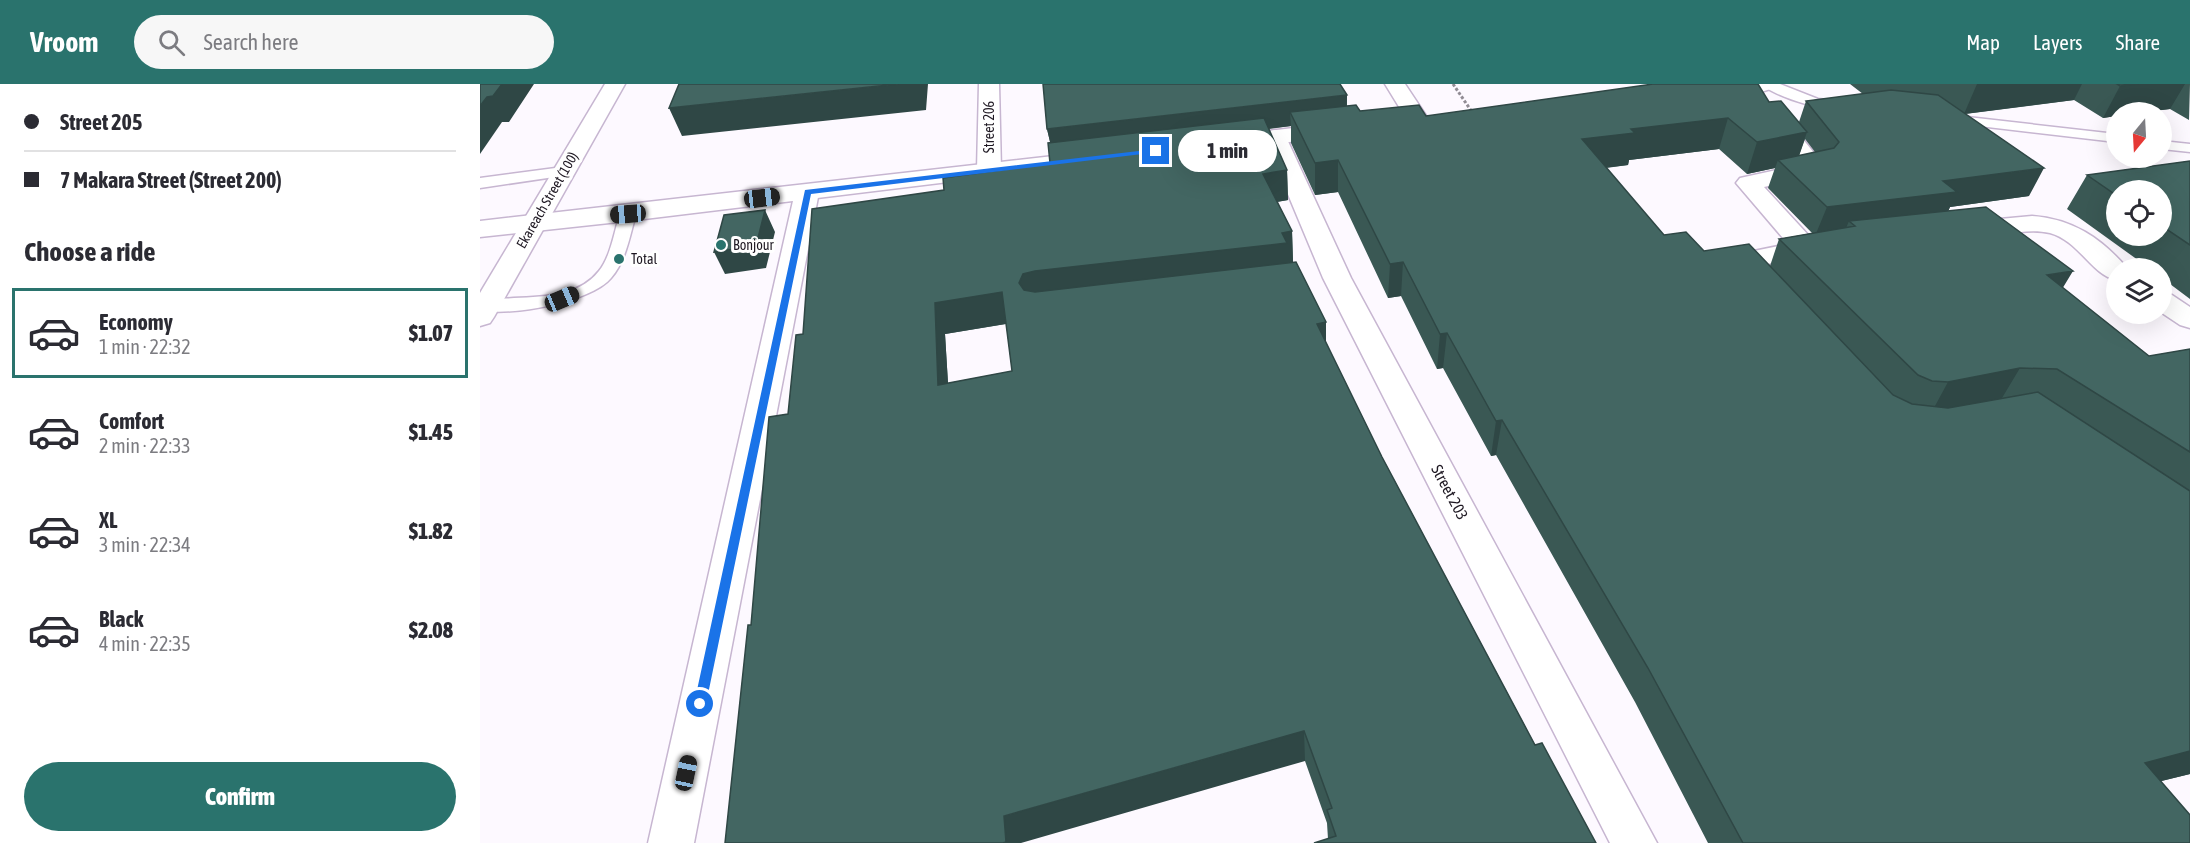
<!DOCTYPE html>
<meta charset="utf-8">
<style>
body{margin:0;font-family:"Asap Condensed",sans-serif;background:#f7f7f7;color:#2b2b33;height:100vh;display:flex;flex-direction:column;font-size:22px;white-space:nowrap}
*{box-sizing:border-box;margin:0}
p{font-size:20px;color:#7c7c81}
.icon{flex:none;width:33px;height:33px;fill:none;stroke:currentColor;stroke-width:2;stroke-linecap:round;stroke-linejoin:round}
.map{position:relative;flex:1;overflow:hidden}
.side{display:flex;flex-direction:column;background:#fff;width:480px}
.side>*{flex:none}
.banner{display:grid;align-content:center;height:132px;padding:0 24px;background:#fff}
.needle{width:39px;rotate:198deg}
.controls{position:absolute;left:1626px;top:18px;display:grid;gap:12px}
.controls a{display:grid;place-items:center;width:66px;height:66px;border-radius:50%;background:#fff;box-shadow:0 6px 24px #0002;font-size:30px}
.end{position:absolute;width:27px;height:27px;margin:-14px;border:8px solid #1a73e8;background:#fff;box-shadow:0 0 0 3px #fff}
.from{border-radius:50%}
.bubble{position:absolute;height:42px;border-radius:21px;background:#fff;box-shadow:0 6px 24px #0002;font-size:20px;font-weight:800;line-height:42px;text-align:center}
.car{position:absolute;width:18px;height:36px;margin:-18px -9px;border-radius:8px;box-shadow:0 0 4px 2px #0007;background:linear-gradient(#222 24%,#8ab4d8 0 40%,#222 0 76%,#8ab4d8 0 86%,#222 0)}
.banner b{display:flex;align-items:center;gap:21px;height:57px;font-size:22px}
.banner b+b{border-top:2px solid #e1e1e2}
.banner i{width:15px;height:15px;background:#2b2b33}
ul{padding:0;list-style:none}
li{display:flex;align-items:center;gap:18px;height:90px;margin:0 12px 9px;padding:0 12px;border:3px solid transparent;border-radius:0px}
li div{flex:1}
li b{display:block;font-size:22px}
li em{font-style:normal;font-weight:800}
li.active{border-color:#2a736d}
li>.icon{width:54px;height:54px;stroke-width:1.5}
h2{padding:0 24px;font-size:27px;line-height:72px}
.action{display:flex;gap:12px;margin-top:auto;padding:12px 24px}
.action a{flex:1;height:69px;border-radius:36px;background:#2a736d;color:#fff;font-size:24px;font-weight:800;line-height:69px;text-align:center}
header{display:flex;align-items:center;gap:36px;box-sizing:border-box;height:84px;padding:0 30px;background:#2a736d;color:#fff}
header strong{font-size:28px}
nav{display:flex;gap:33px;margin-inline-start:auto;font-size:21px}
.search{width:420px;height:54px;background:#f7f7f7;display:flex;align-items:center;gap:15px;box-sizing:border-box;padding:0 21px;border-radius:33px;color:#7c7c81;font-size:22px}
main{display:flex;flex:1;min-height:0}
.map>svg:first-child{display:block}
</style>
<header>
<strong>Vroom</strong>
<div class="search"><svg class="icon" aria-label="search" viewBox="0 0 24 24"><circle cx="10" cy="10" r="6"/><path d="M15 15l6 6"/></svg>Search here</div>
<nav><a>Map</a><a>Layers</a><a>Share</a></nav>
</header>
<main>
<section class="side">
<div class="banner">
<b><i class="from"></i>Street 205</b>
<b><i></i>7 Makara Street (Street 200)</b>
</div>
<h2>Choose a ride</h2>
<ul>
<li class="active"><svg class="icon" aria-label="car" viewBox="0 0 24 24"><path d="M5 17H2v-5l4-1 3-4h7l3 4 3 1v5h-3M9 17h6M6 11h13"/><circle cx="7" cy="17" r="2"/><circle cx="17" cy="17" r="2"/></svg><div><b>Economy</b><p>1 min · 22:32</p></div><em>$1.07</em></li>
<li><svg class="icon" aria-label="car" viewBox="0 0 24 24"><path d="M5 17H2v-5l4-1 3-4h7l3 4 3 1v5h-3M9 17h6M6 11h13"/><circle cx="7" cy="17" r="2"/><circle cx="17" cy="17" r="2"/></svg><div><b>Comfort</b><p>2 min · 22:33</p></div><em>$1.45</em></li>
<li><svg class="icon" aria-label="car" viewBox="0 0 24 24"><path d="M5 17H2v-5l4-1 3-4h7l3 4 3 1v5h-3M9 17h6M6 11h13"/><circle cx="7" cy="17" r="2"/><circle cx="17" cy="17" r="2"/></svg><div><b>XL</b><p>3 min · 22:34</p></div><em>$1.82</em></li>
<li><svg class="icon" aria-label="car" viewBox="0 0 24 24"><path d="M5 17H2v-5l4-1 3-4h7l3 4 3 1v5h-3M9 17h6M6 11h13"/><circle cx="7" cy="17" r="2"/><circle cx="17" cy="17" r="2"/></svg><div><b>Black</b><p>4 min · 22:35</p></div><em>$2.08</em></li>
</ul>
<div class="action"><a>Confirm</a></div>
</section>
<div class="map">
<svg width="1710" height="759" viewBox="0 0 1710 759">
<rect width="100%" height="100%" fill="#fdf9ff"/>
<g fill="none" stroke-linecap="round" stroke-linejoin="round">
<defs>
<path id="lane" d="M1281,0h19l38,15 20,2 7,4c-12,12 -73,-10 -84,-21z
M1470,31l166,19v8l-171,-20 -2,-3z
M1682,57l28,3v8l-28,-3z
M83,83l8,5 -3,3 -88,13v-10z
M148,125l8,5c-6,21 -10,47 -25,64 -20,24 -101,39 -131,32v-8c37,-9 92,4 119,-31 12,-15 15,-39 21,-57z"/>
<path id="street" d="M499,0h20l2,86 -4,5h-16l-4,-5z
M1262,0h35l-3,4c-20,6 -45,15 -66,9l-4,-4 4,-4z
M1293,26l8,2 46,57 -4,5 -59,13 47,51 15,1 4,6 -4,6 -63,14 -2,4 15,19 -4,6c-20,5 -28,-9 -38,-24l10,-17 44,-9 -52,-61 4,-5 60,-13 -38,-48 3,-5z
M795,46l8,2 3,5 65,141 306,565h-47l-287,-565 -59,-141 3,-5z
M327,101l9,2 3,5 -125,651h-46l147,-651 3,-5z
M1552,132c41,3 69,22 95,52h-11v12c-24,-5 -37,-39 -66,-47 -31,-7 -63,10 -92,2l-4,-5 4,-5 9,-3z
M1682,209l10,2 18,12v21l-10,-3 -18,-12z"/>
<path id="secondary" d="M905,0h20l24,36 -3,5 -35,5 -8,-2 -3,-5 3,-5 21,-3z
M856,39l8,2 3,5 -3,5 -117,15 -8,-2 -3,-5 3,-5 8,-2z
M600,69l8,2 4,5 -4,5 -460,56 -148,16v-16z"/>
<path id="primary" d="M125,0h20l-131,233 -4,6 -10,3v-33z"/>
</defs>
<use href="#lane" stroke="#c7b6d1" stroke-width="3"/>
<use href="#street" stroke="#c7b6d1" stroke-width="3"/>
<use href="#secondary" stroke="#c7b6d1" stroke-width="3"/>
<use href="#primary" stroke="#c7b6d1" stroke-width="3"/>
<path stroke="#918c94" stroke-width="3" stroke-dasharray="3 2" stroke-linecap="butt" d="M973,0l19,28"/>
<use href="#lane" fill="#fff" fill-rule="evenodd"/>
<use href="#street" fill="#fff" fill-rule="evenodd"/>
<use href="#secondary" fill="#fff" fill-rule="evenodd"/>
<use href="#primary" fill="#fff" fill-rule="evenodd"/>
</g>
<path fill="#3a5854" fill-rule="evenodd" d="M1370,0h340l-1,36 -19,-11 -25,3h-29v4l-13,2 -29,-18 -109,14 64,82 -79,11 -2,4 115,77 86,68 41,-7v425l-29,7 29,62h-482l-73,-141 -139,-247 -5,1 -48,-88 -6,1 -36,-73 -13,2 -50,-106 -23,3 -24,-52v-17l-22,3 18,41 1,30 -11,2 15,29 1,31 33,60v21l56,114 153,288 61,98 -268,-4 -1,-16 -22,-62 -554,-136 37,-211 15,-80 141,-144 106,-27v-21l-3,-13 300,-34v11l13,5 66,5 343,-14 30,20 7,-21 57,-7zM1325,55l10,13 -16,4zM1239,65l28,25 28,-6 -7,20 44,45 -33,6 -9,27 -66,-15 -40,-16 -58,-67 22,-3 1,-5zM526,240l6,47 -64,12 -3,-49z
M1710,77v138l-28,-21v-10h-13l-82,-59 20,-34zM1636,106h46v46h-46z"/>
<path fill="#2f4745" d="M22,0h32l-25,38h-7l-22,32v-48l7,-9z
M418,0h30l-2,26 -244,26 -13,-28z
M1497,0h105l-8,16 -110,14z
M1658,0h47l-15,25 -25,3h-29v4l-13,2 17,-32z
M867,11l-1,25 -56,-8 1,14 -238,28 -6,-25z
M1248,34l-9,31 -90,11 -1,5 -51,6 5,-32 49,-10z
M1327,48l-11,32 -18,-4 -3,8 -28,6 10,-32z
M858,76v32l-23,3v-32z
M1564,84l-15,28 -79,11 -6,14 -89,5 -6,-5 -5,12 -29,3 12,-29 116,-26z
M807,86l1,30 -24,4 -1,-30z
M285,126l10,22 -9,36 -41,6 -11,-22z
M812,147l1,31 -262,44 -12,-23 4,-9 12,-3z
M923,178l-2,34 -13,2 2,-34z
M1593,187l-20,33 -6,-29z
M522,208l9,31 -66,11 5,83 -12,-32 -3,-82z
M846,238v32l-9,-30z
M967,249l-4,35 -6,1 3,-35z
M1540,284l-21,35 -70,14 19,-35z
M1022,336l-6,35 -5,1 5,-35z
M824,647l1,30 -284,82h-18l1,-27z
M1710,667v23l-81,20 36,-31z"/>
<path fill="#436662" stroke="#2f4745" stroke-width="1.5" fill-rule="evenodd" d="M0,0h22l-9,12 -6,1 -7,9z
M199,0h219l-229,24z
M563,0h297l7,11 -300,34z
M1173,0h105l11,18 12,-1 26,31 -50,10 -29,-24 -97,11 4,4 -53,6 82,96 22,-3 18,19 45,-7 144,151 19,9 36,4 90,-16 152,99v260l-45,12 45,52v28h-447l-95,-175 -146,-248 -6,1 -49,-88 -7,1 -37,-72 -13,2 -52,-104 -23,3 -25,-51 66,-7 4,6 59,-6 7,11z
M1637,0h21l-18,2z
M1411,6l47,5 106,73 -101,13 14,11 -130,15 -49,-47 56,-12 5,-6 -33,-41z
M784,34l23,52 -24,4 29,57 -10,2 5,10 -252,28 -12,3 -4,9 5,7 11,2 261,-30 30,60 -9,2 65,133 153,288 7,-2 54,100h-282l22,-7 -9,-26 5,-2 -28,-77 -300,85 2,26 -3,1h-278l23,-218h3l18,-208 19,-3 8,-79 7,-1 9,-125 132,-19 -1,-12 107,-15 -2,-20zM522,208l10,79 -74,14 -3,-82z
M1710,77v84l-28,-19v-36h-46v5l-29,-20z
M1506,123l87,64 -26,4 102,81 41,-7v103l-133,-83 -37,-1 -72,14 -16,-1 -14,-6 -139,-136 76,-13 -6,-5z
M285,126l-9,36 -42,6 10,-37z"/>
<path fill="#1a73e8" d="M676,65l3,3 -348,42 -105,510 -6,5 -4,-2 -2,-3 111,-514z"/>
<g fill="#2a736d" stroke="#fff" stroke-width="2">
<circle cx="241" cy="161" r="6"/>
<circle cx="139" cy="175" r="6"/>
</g>
<g text-anchor="middle" dominant-baseline="central" stroke-width="6" stroke-linejoin="round" paint-order="stroke">
<g font-size="14" fill="#1f1923" stroke="#fff">
<text transform="translate(509 43) rotate(-90)">Street 206</text>
<text transform="translate(67 116) rotate(-60)">Ekareach Street (100)</text>
</g>
<g font-size="14" fill="#1f1923" stroke="#fff" text-anchor="start">
<text x="253" y="161">Bonjour</text>
<text x="151" y="175">Total</text>
</g>
<g font-size="16" fill="#1f1923" stroke="#fff">
<text transform="translate(970 408) rotate(62)">Street 203</text>
</g>
</g>
</svg>
<div class="controls">
<a><svg class="needle" viewBox="-14 -14 28 28"><path d="M0-13l5 13h-10z" fill="#e53935"/><path d="M0 13l5-13h-10z" fill="#7c7c81"/></svg></a>
<a><svg class="icon" aria-label="locate" viewBox="0 0 24 24"><circle cx="12" cy="12" r="6"/><path d="M12 2v4M12 18v4M2 12h4M18 12h4"/></svg></a>
<a><svg class="icon" aria-label="layers" viewBox="0 0 24 24"><path d="M12 4l9 5-9 5-9-5zM3 14l9 5 9-5"/></svg></a>
</div>
<i class="end from" style="left:220px;top:620px"></i>
<i class="end" style="left:676px;top:67px"></i>
<div class="bubble" style="left:698px;top:46px;width:99px">1 min</div>
<i class="car" style="left:282px;top:114px;rotate:83deg"></i>
<i class="car" style="left:148px;top:130px;rotate:266deg"></i>
<i class="car" style="left:82px;top:215px;rotate:67deg"></i>
<i class="car" style="left:206px;top:689px;rotate:12deg"></i>
</div>
</main>
